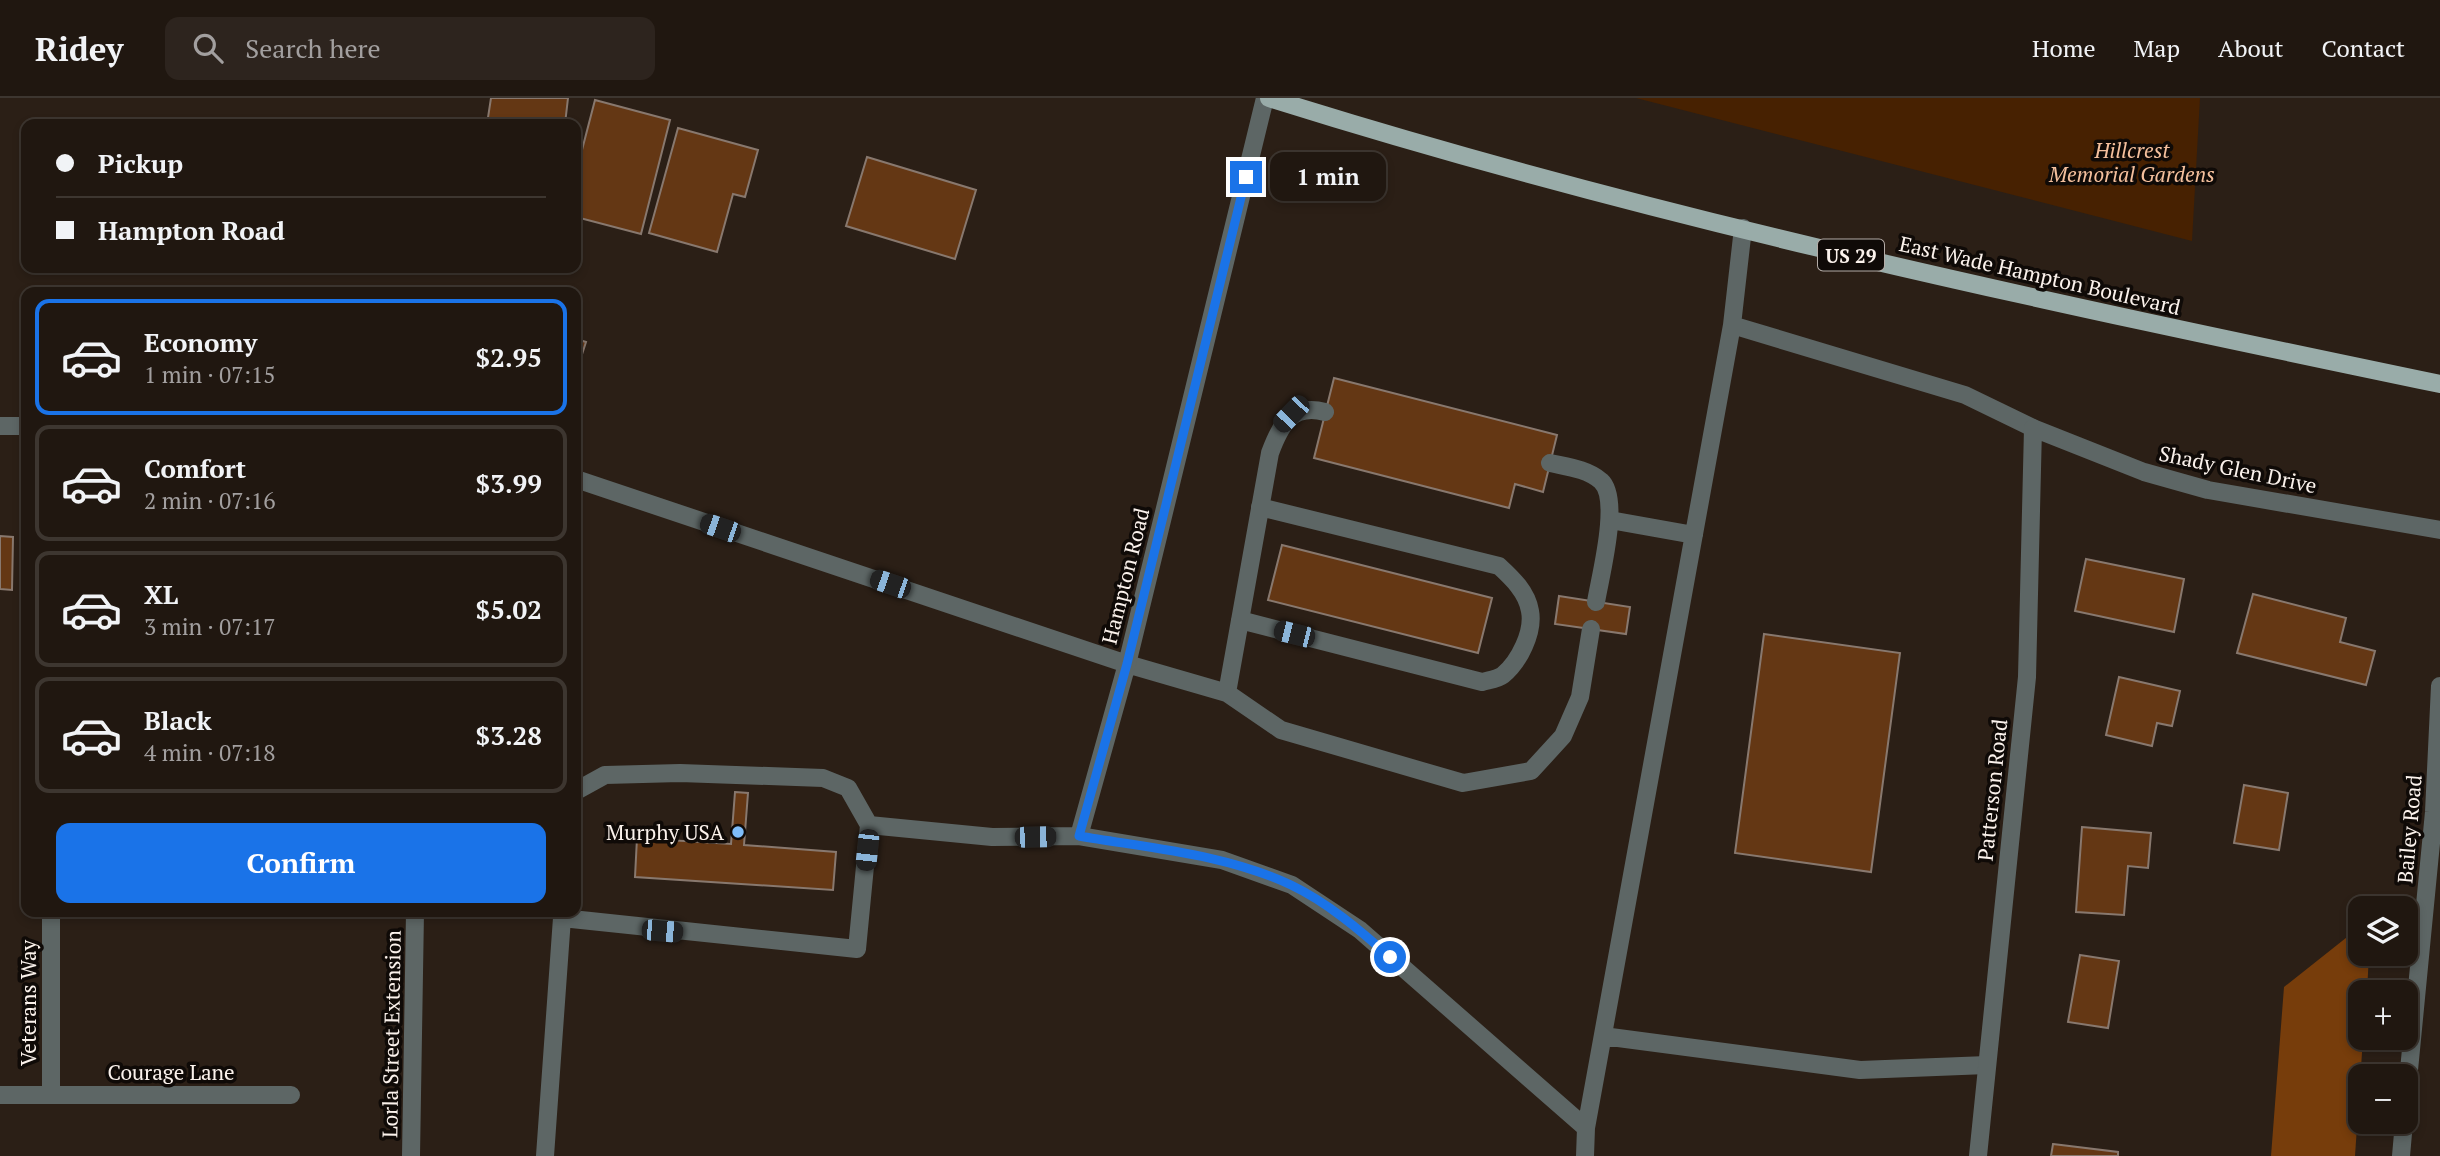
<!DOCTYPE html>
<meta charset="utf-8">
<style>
body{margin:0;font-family:"PT Serif",serif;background:#2d241e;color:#f1f3f6;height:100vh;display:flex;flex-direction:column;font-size:26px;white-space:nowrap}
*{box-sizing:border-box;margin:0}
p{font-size:23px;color:#a29f9f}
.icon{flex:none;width:38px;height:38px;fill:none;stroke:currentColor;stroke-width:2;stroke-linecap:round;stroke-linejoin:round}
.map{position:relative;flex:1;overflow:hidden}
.panel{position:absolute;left:21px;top:189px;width:560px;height:630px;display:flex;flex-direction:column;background:#201710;border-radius:14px;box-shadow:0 4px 10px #0003,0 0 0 2px #3d3630}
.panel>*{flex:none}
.top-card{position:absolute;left:21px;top:21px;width:560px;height:154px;border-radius:14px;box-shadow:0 4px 10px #0003,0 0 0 2px #3d3630;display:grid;align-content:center;height:154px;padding:0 35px;background:#201710}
.buttons{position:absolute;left:2348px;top:798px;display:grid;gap:14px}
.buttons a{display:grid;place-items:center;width:70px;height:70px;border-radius:14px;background:#201710;box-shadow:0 4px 10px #0003,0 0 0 2px #3d3630;font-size:35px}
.end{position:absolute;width:32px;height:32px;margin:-16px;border:9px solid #1a73e8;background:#fff;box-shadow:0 0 0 4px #fff}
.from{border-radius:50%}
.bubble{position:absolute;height:49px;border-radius:14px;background:#201710;box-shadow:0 4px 10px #0003,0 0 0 2px #3d3630;font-size:23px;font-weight:700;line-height:49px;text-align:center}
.car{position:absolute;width:21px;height:42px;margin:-21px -10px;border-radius:9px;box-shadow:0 0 5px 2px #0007;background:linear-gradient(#222 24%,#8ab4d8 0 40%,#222 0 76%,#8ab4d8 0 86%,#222 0)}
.top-card b{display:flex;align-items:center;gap:24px;height:66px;font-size:26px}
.top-card b+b{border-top:2px solid #3d3630}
.top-card i{width:18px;height:18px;background:#f1f3f6}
ul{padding:12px 0 0;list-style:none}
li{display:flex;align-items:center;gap:21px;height:116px;margin:0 14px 10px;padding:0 21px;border:4px solid #3d3630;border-radius:14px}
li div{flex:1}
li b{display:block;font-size:26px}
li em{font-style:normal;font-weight:700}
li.selected{border-color:#1a73e8}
li>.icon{width:63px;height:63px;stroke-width:1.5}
.action{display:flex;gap:14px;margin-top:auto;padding:14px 35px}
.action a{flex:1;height:80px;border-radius:14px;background:#1a73e8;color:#fff;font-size:28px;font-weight:700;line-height:80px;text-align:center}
header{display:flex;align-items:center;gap:42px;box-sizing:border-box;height:98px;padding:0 35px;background:#201710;border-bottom:2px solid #3d3630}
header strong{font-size:33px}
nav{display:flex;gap:38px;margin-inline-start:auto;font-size:24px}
.search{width:490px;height:63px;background:#2d241e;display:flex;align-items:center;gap:18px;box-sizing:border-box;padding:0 24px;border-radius:14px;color:#a29f9f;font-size:26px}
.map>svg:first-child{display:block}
</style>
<header>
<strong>Ridey</strong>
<div class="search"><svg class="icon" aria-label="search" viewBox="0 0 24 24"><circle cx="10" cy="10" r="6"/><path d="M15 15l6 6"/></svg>Search here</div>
<nav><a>Home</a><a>Map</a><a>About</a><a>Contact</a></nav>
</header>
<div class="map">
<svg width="2440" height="1058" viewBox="0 0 2440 1058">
<rect width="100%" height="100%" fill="#2b1f16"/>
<path fill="#472101" d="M1636,0h564l-8,143z"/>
<path fill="#773d0b" d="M2361,828v28h8l-2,38h-6v46h2l-8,118h-84l13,-169z"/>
<path fill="#643714" stroke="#88786e" stroke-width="2" d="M491,0h77l-3,26h-78z
M595,2l75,20 -29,114 -65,-17v-44z
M678,30l80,22 -13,47 -12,-3 -16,58 -68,-19z
M867,59l109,33 -21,69 -109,-33z
M576,241l10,3 -10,31z
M1334,280l223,57 -14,57 -28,-8 -6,24 -195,-50z
M0,438l13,1 -1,53 -12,-1z
M1282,447l210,53 -14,55 -210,-53z
M2086,461l98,20 -10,53 -99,-21z
M2253,496l93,24 -6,24 35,9 -9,34 -129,-32z
M1559,498l71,11 -4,27 -71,-10z
M1764,536l136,19 -29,219 -136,-19z
M2119,579l61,14 -8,35 -15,-3 -5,23 -46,-11z
M2244,687l44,8 -9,57 -45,-7z
M735,694l13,1 -4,52 92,7 -3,38 -198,-13 2,-39 94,6z
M2082,729l69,6 -3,35 -20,-2 -4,49 -48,-3z
M2080,857l39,6 -11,67 -40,-6z
M2053,1046l65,8v4h-67z"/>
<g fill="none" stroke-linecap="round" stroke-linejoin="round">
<path stroke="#5d6665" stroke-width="18" d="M1732,227l233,70 68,33
M1550,365c18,4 37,6 51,18 20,18 -1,96 -5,121
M1610,422l84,15
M1240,522l242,62c7,-2 16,-3 21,-7 16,-13 31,-43 27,-64 -3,-19 -18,-33 -31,-45l-239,-59
M1227,595l43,-240c10,-27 21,-50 55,-41
M869,727l123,12 87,-1 143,24 70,25 68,45 226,198
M1079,738l48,-172 100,29 54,37 182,53 68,-12 32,-35 17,-39 11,-68
M1603,938l257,34 127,-5
M545,1058l17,-238 295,31 12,-124 -21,-37 -25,-10 -143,-5 -75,2 -29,16
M1585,1058l1,-28 146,-803 11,-97"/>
<path stroke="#5d6665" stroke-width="18" d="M0,328h26
M576,381l551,185 138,-566
M0,997h291
M51,997v-183
M2406,1003l28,-289 6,-126
M411,1058l4,-244
M1978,1058l49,-479 6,-249 111,44 64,18 232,40
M2401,1058l3,-34"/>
<path stroke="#99aca9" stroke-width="18" d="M1269,0c384,121 778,204 1171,286"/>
</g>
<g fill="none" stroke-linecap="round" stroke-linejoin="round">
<path stroke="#1a73e8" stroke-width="9" d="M1246,79l-119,487 -48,172c70,12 147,18 212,49 36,17 70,46 99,72"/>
</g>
<circle fill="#7fbdf9" stroke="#0f0a07" stroke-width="2.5" cx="738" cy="734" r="7"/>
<g text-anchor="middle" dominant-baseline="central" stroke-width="7" stroke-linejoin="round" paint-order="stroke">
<rect fill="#0f0a07" stroke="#b4aca7" stroke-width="2" x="1818" y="141.5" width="66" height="31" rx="5"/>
<g font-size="19" font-weight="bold" fill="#fbf2ec">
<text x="1851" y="157">US 29</text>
</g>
<g font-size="21" font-style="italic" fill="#f5c09d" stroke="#0f0a07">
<text x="2132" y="52">Hillcrest<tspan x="2132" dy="24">Memorial Gardens</tspan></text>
</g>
<g font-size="21" fill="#fbf2ec" stroke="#0f0a07">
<text transform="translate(2040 177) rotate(13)">East Wade Hampton Boulevard</text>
<text transform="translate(2238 371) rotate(12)">Shady Glen Drive</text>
<text transform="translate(1125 478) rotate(-76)">Hampton Road</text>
<text transform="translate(1992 692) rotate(-84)">Patterson Road</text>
<text transform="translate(2409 731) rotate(-85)">Bailey Road</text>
<text transform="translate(28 905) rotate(-90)">Veterans Way</text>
<text transform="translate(391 936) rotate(-89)">Lorla Street Extension</text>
<text x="171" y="974">Courage Lane</text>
</g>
<g font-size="21" fill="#fbf2ec" stroke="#0f0a07" text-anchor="end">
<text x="724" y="734">Murphy USA</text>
</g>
</g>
</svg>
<div class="buttons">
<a><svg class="icon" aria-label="layers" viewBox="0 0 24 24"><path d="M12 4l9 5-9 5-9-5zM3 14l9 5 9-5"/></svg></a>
<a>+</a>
<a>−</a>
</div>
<i class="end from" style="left:1390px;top:859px"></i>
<i class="end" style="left:1246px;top:79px"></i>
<div class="bubble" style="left:1270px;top:54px;width:116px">1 min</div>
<i class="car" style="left:1291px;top:316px;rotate:224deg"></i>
<i class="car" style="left:720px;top:430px;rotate:289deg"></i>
<i class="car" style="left:890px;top:486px;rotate:289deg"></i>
<i class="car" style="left:1294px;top:536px;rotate:284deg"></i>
<i class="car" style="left:1035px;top:739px;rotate:89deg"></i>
<i class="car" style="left:867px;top:752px;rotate:186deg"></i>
<i class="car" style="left:662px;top:833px;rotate:95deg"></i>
<div class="top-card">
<b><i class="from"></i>Pickup</b>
<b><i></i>Hampton Road</b>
</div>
<section class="panel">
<ul>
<li class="selected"><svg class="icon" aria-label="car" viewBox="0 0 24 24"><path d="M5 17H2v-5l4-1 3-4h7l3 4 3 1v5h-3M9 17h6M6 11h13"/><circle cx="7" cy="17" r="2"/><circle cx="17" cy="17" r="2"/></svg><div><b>Economy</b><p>1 min · 07:15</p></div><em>$2.95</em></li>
<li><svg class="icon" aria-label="car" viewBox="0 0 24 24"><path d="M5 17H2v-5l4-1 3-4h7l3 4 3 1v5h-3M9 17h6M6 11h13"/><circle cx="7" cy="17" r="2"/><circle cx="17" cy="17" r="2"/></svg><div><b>Comfort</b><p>2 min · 07:16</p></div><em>$3.99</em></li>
<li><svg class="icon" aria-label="car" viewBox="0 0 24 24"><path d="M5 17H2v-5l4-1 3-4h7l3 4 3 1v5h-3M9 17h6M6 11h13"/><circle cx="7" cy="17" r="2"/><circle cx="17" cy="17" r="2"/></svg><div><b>XL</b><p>3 min · 07:17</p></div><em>$5.02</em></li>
<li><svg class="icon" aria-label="car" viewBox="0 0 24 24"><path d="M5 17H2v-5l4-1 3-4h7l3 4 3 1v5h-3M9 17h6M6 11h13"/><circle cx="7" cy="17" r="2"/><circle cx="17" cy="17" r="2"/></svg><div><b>Black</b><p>4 min · 07:18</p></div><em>$3.28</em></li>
</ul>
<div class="action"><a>Confirm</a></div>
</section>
</div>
